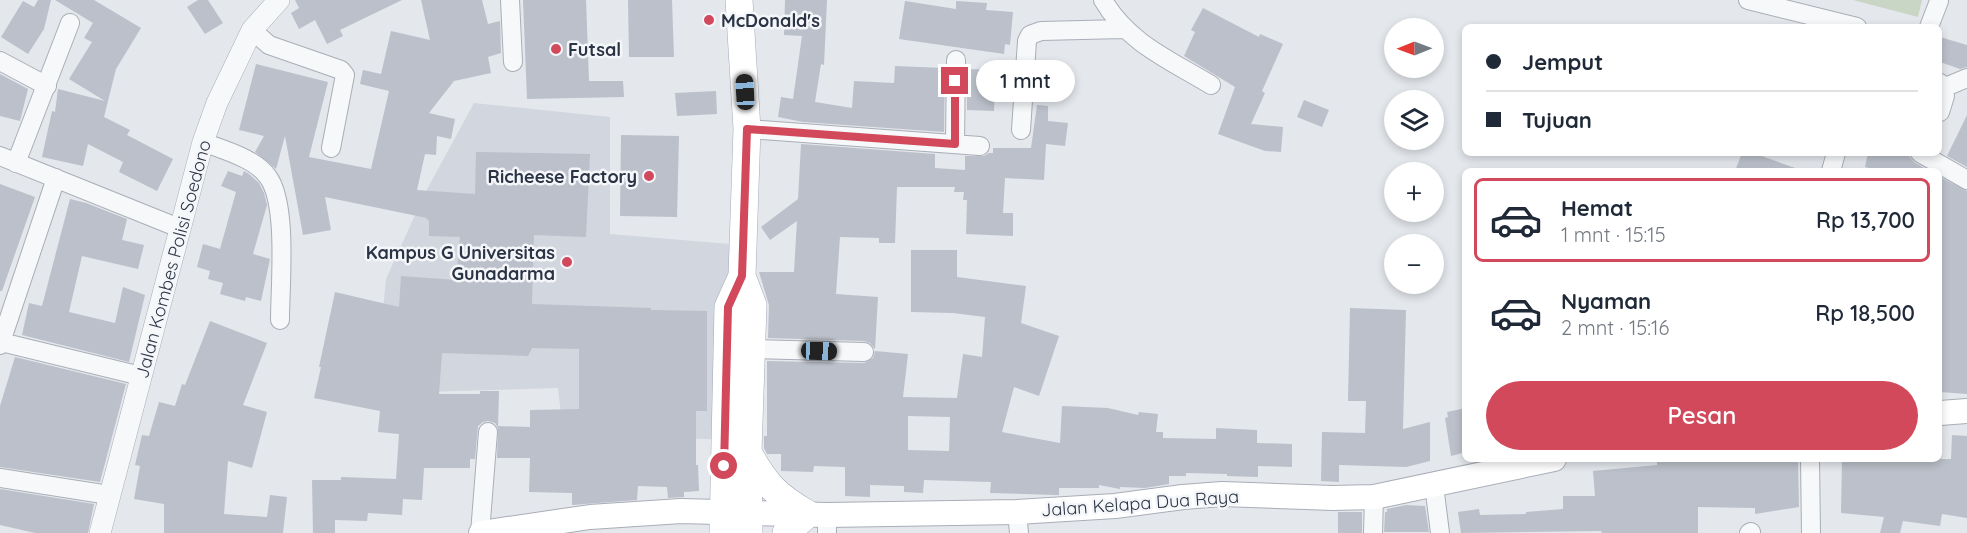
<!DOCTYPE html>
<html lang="id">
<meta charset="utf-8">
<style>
body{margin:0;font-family:Quicksand,sans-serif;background:#f6f6f7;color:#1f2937;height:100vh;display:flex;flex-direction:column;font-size:22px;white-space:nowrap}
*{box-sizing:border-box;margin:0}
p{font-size:20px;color:#747a83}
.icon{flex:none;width:33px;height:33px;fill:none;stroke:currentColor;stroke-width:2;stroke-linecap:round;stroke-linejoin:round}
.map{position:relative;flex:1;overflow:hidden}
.drawer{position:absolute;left:1462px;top:168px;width:480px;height:294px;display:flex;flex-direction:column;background:#fff;border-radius:9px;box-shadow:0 3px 9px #0003}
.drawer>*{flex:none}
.guide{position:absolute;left:1462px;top:24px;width:480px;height:132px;border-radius:9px;box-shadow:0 3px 9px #0003;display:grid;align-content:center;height:132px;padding:0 24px;background:#fff}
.needle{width:39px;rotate:269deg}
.fabs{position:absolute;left:1384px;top:18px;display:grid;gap:12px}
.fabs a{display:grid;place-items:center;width:60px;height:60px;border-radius:50%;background:#fff;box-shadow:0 3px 9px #0003;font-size:30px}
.end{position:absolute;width:27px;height:27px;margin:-14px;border:8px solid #d1495b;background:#fff;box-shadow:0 0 0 3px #fff}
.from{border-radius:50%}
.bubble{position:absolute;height:42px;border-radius:21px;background:#fff;box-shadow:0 3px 9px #0003;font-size:20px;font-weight:600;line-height:42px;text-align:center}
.car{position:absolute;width:18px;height:36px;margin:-18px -9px;border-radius:8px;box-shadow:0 0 4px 2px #0007;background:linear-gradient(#222 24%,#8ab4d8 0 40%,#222 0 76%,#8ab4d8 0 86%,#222 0)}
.guide b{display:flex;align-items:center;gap:21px;height:57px;font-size:22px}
.guide b+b{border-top:2px solid #e0e1e3}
.guide i{width:15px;height:15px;background:#1f2937}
ul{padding:10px 0 0;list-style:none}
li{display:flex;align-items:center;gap:18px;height:84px;margin:0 12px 9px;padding:0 12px;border:3px solid transparent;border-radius:9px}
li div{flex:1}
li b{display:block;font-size:22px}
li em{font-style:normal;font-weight:600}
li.current{border-color:#d1495b}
li>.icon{width:54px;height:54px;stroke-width:1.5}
.primary-button{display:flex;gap:12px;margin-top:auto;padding:12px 24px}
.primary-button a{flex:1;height:69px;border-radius:36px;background:#d1495b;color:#fff;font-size:24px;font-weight:600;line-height:69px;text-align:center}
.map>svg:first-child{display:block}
</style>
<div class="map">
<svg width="1967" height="533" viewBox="0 0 1967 533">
<rect width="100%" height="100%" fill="#e4e7ec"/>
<path fill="#d2d6de" d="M474,103l136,14v117l132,11 -14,195 -165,-7 -5,-45 -136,4 -46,-9 10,-104 39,-86z"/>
<path fill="#c9d6c5" d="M1853,0h69l-4,17z"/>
<path fill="#bbc0ca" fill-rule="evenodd" d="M38,0h13l-7,29 -16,25 -27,-17 22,-36 11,6z
M55,0h39l47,28 -25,41 -12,48 26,13 -3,5 46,24 -16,32 -38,-19 4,-10 -35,-18 -5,22 -41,-9 10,-46 3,1 3,-23 47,12 -36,-22 23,-37 -8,-4 9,-15z
M198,0h10l15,23 -18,11 -18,-27z
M295,0h107l-62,30 3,6 -16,8 -12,-24 -16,9 -8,-16 8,-5z
M421,0h61l6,24 12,-3 1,32 -13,4 3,16 -37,8 -25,32 26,6 -4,20 -14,-3 -1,19 -11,-1 -8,36 58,4 1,-42 114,2 -4,83 -52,-2 -2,69 119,4v2l56,1v100h-11v54h2l1,26 -15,1v5l-16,1 -1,-11 -29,-1 -1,14 -65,5v-12l-43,-1 1,-34h-33l1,-30 -3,-5 -7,-2 -5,1 -5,4 -3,33h-5v9h-46l-2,32 -19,-1 -1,16 -34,-2 -1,8 -32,-1v13h-22l-1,-53h29v-3l55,2 3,-45 -21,-2 2,-21 -66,-13 7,-31h-2l16,-75 64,15 2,-31 55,4 4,-43 -31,-1v-16h-2v-2l-102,-21 6,33 -28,5 -18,-99 -9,33 -21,-17 9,-16 -25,-6 17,-66 72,18 -19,75 62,12 18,-78 -29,-7 3,-14 18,4 10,-43 39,9zM532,348l47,1v60l-49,1v17l-32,-1 1,-35h-19v3h-41l3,-41 86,3z
M523,0h63l3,81h34l1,16 -97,2z
M628,0h44l2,57h-45z
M785,0h42l-3,65 -3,-1 -6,38 37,6 2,-27 40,2 1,-17 50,2 -1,64 -141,-10 -25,-5 3,-20 12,2 9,-63 -18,-1z
M905,1l51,8v-8l31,2 -1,7 27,2 -3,33 -5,-1 -1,10 -105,-15z
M1203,8l56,29 1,-3 23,10 -21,47 3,2 -14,31 32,3 -2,25 -16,-1 -47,-17 17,-47 -51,-31 11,-24 -4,-2z
M1940,37l27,8v22l-7,2 -20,-7z
M967,69l36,1 -2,17 -6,-1 -1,25 -27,-1z
M0,74l28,15 -8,32 -20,-5z
M716,91l1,23 -40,2 -2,-23z
M1304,100l25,10 -7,17 -25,-10z
M1037,105l11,1v15l20,2 -3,23 -19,-2 -2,36 -39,-2 -2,35h10v23l-47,-2 1,-34h-4l1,-8h-10l1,-5h-58l-2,56h-16v-5l-39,-1 -4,57 42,3 -3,52 -5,-6 -6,-2 -96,-3 1,-33 -10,-33h35l3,-51 -27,19 -9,-13 37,-28 3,-55 134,10v14l30,2v-14h19l5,-3h4v-5h38z
M1967,115v52l-20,-11z
M621,135l58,1 -2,81 -57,-1z
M1742,153h11l45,16 -1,2h-62z
M1868,153h34l7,3 5,6 15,9h-49l-15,-4z
M228,171l14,5 2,-5 5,3 10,9 5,10 3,12 -14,49 17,5 -9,42 -15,-4 -1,4 -25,-7 3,-11 -15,-4 2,-8 -13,-4 6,-23 17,5 16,-57 -15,-6z
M1940,177l27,14v203l-27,-2z
M0,184l35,13 -33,94h-2z
M70,199l16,4 41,16 -5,21 22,5 -6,24 -56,-13 -13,56 46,11 8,-36 22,8 -16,67 -107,-27 7,-32 13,3z
M911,250h46v27l69,9 -5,37 38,13 -20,60 -25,-9 -12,45 58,11 2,-37 46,2 30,7 1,-3 19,2 -2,18h7v6l53,1v-11l41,2v13l35,1v23l-34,-1v11l-31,-1v-2l-41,-1v3h-17v8l-24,4 -25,-1v2l-21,-4v3h-40v7h-4l-65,-2 1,-11 -67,-2 -1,13 -19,-1v-6l-34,-1v12l-25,-1v-29l-31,-1 -1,6 -32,-1v-17h-14l-3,-6v-12h3v-75l97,2 9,-5 2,-7 33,3 -5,43 54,1 6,-44 19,3 3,-40 -32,-4 -42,-1zM908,416l42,1 -1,34 -41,-1z
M1350,308l56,2 -3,119 27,-7v39l-24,6 -67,-2v17l-18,-1 1,-49 43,1 1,-32h-18z
M210,321l57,22 -24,62 24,7 -15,56 -24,-7 -4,53 43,3 3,-22 17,2 -4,36h-119v-29l-30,-5 6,-33 -5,-1 7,-30 7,1 10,-34 16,4 7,-22 3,1z
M15,357l111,27 -26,98 -100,-15v-61z
M1466,408v44l-15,4 -6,-38 3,-1 -1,-5z
M1952,435l15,1v82l-25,-4 -2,12 -37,-5 -3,12h-20l4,-16 -43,-4 1,-54h109z
M1681,459h117l1,48 -44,7v-6l-57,-1v26h-96l-1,-2 -140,2 -3,-21 21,-3 1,6 46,-1v-2l37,-3v-13h32l-2,-25 64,-6v-3z
M0,489l94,15 -6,29h-53l-35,-8z
M1406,505l19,1 4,26h-45l1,-20h2v-3z
M1338,512h24v21h-24z"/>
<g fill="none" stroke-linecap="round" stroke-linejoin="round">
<defs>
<path id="minor" d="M510,0l3,62
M1103,0c25,43 67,60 108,85
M1748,0l109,27
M1929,27l10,-26
M252,30l17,15 72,25 4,5 -14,73
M0,61l47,25
M1940,83l5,13 -5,16
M1943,88l24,-10
M747,129l233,17
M1021,130l6,-89 3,-6 11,-4 82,-2
M203,142c20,8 52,16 65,35 20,27 12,109 12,143
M955,144l1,-84
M1920,153l47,27
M0,156l179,72
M16,163l54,-140
M1831,171l5,-18
M1,342l140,34
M0,345l56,-167
M751,349l113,3
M1810,459l1,74
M0,478l109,17
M1434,485l6,48
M1017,512l2,21
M480,533l8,-101
M827,533v-18
M1373,533l1,-36
M1749,533l2,-1"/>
<path id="tertiary" d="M100,533l103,-391 14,-39 35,-73 27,-30"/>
<path id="secondary" d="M1940,413l27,-2
M481,533l109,-16 91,-6 146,4 190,-3 98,-6 68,-9 39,-3 111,4 41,-1 180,-38"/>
<path id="primary" d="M739,0l8,129 -5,147 11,29 -5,147 1,81
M749,454c17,31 28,42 59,60l-22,19
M723,533l5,-226 14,-31"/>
</defs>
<use href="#minor" stroke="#a9aeb7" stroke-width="20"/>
<use href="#tertiary" stroke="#a9aeb7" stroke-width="22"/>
<use href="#secondary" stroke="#a9aeb7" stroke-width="26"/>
<use href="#primary" stroke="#a3abb8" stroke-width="28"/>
<use href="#minor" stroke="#f7f8fa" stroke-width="18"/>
<use href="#tertiary" stroke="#f7f8fa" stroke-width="21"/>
<use href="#secondary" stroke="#fff" stroke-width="24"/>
<use href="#primary" stroke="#fff" stroke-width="27"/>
</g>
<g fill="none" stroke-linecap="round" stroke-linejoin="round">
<path stroke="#d1495b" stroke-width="8" d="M724,466l4,-159 14,-31 5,-147 208,15v-63"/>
</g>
<g fill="#d1495b" stroke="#f4f6f9" stroke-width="2">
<circle cx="709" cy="20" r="6"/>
<circle cx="556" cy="49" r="6"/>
<circle cx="649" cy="176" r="6"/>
<circle cx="567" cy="262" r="6"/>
</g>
<g text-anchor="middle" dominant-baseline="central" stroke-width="5" stroke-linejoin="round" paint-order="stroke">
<g font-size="18" font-weight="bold" fill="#2b3445" stroke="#f4f6f9" text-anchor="start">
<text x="721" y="20">McDonald's</text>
<text x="568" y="49">Futsal</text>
<text x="637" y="176" text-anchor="end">Richeese Factory</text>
<text x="555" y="252" text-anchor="end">Kampus G Universitas<tspan x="555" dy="21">Gunadarma</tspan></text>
</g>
<g font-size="18" fill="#2b3445" stroke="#f4f6f9">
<text transform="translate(173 259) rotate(-75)">Jalan Kombes Polisi Soedono</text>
<text transform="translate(1140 503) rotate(-4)">Jalan Kelapa Dua Raya</text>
</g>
</g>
</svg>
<div class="fabs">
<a><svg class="needle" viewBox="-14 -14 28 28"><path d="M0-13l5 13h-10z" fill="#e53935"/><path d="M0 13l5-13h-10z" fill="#747a83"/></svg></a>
<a><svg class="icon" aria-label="layers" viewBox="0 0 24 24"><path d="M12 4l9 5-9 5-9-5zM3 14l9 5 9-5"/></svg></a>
<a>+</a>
<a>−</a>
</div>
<i class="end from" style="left:724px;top:466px"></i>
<i class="end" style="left:955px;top:81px"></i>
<div class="bubble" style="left:976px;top:60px;width:99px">1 mnt</div>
<i class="car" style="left:745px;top:92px;rotate:357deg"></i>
<i class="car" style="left:819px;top:351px;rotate:92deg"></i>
<div class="guide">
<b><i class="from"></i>Jemput</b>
<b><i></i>Tujuan</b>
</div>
<section class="drawer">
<ul>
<li class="current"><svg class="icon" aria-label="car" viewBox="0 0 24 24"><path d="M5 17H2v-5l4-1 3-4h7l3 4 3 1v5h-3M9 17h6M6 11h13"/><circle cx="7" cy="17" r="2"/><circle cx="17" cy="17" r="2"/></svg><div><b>Hemat</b><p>1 mnt · 15:15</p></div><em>Rp 13,700</em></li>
<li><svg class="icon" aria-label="car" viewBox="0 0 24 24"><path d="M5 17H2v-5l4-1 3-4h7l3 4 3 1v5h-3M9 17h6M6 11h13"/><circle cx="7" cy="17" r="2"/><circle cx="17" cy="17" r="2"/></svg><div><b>Nyaman</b><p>2 mnt · 15:16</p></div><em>Rp 18,500</em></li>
</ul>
<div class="primary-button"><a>Pesan</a></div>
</section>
</div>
